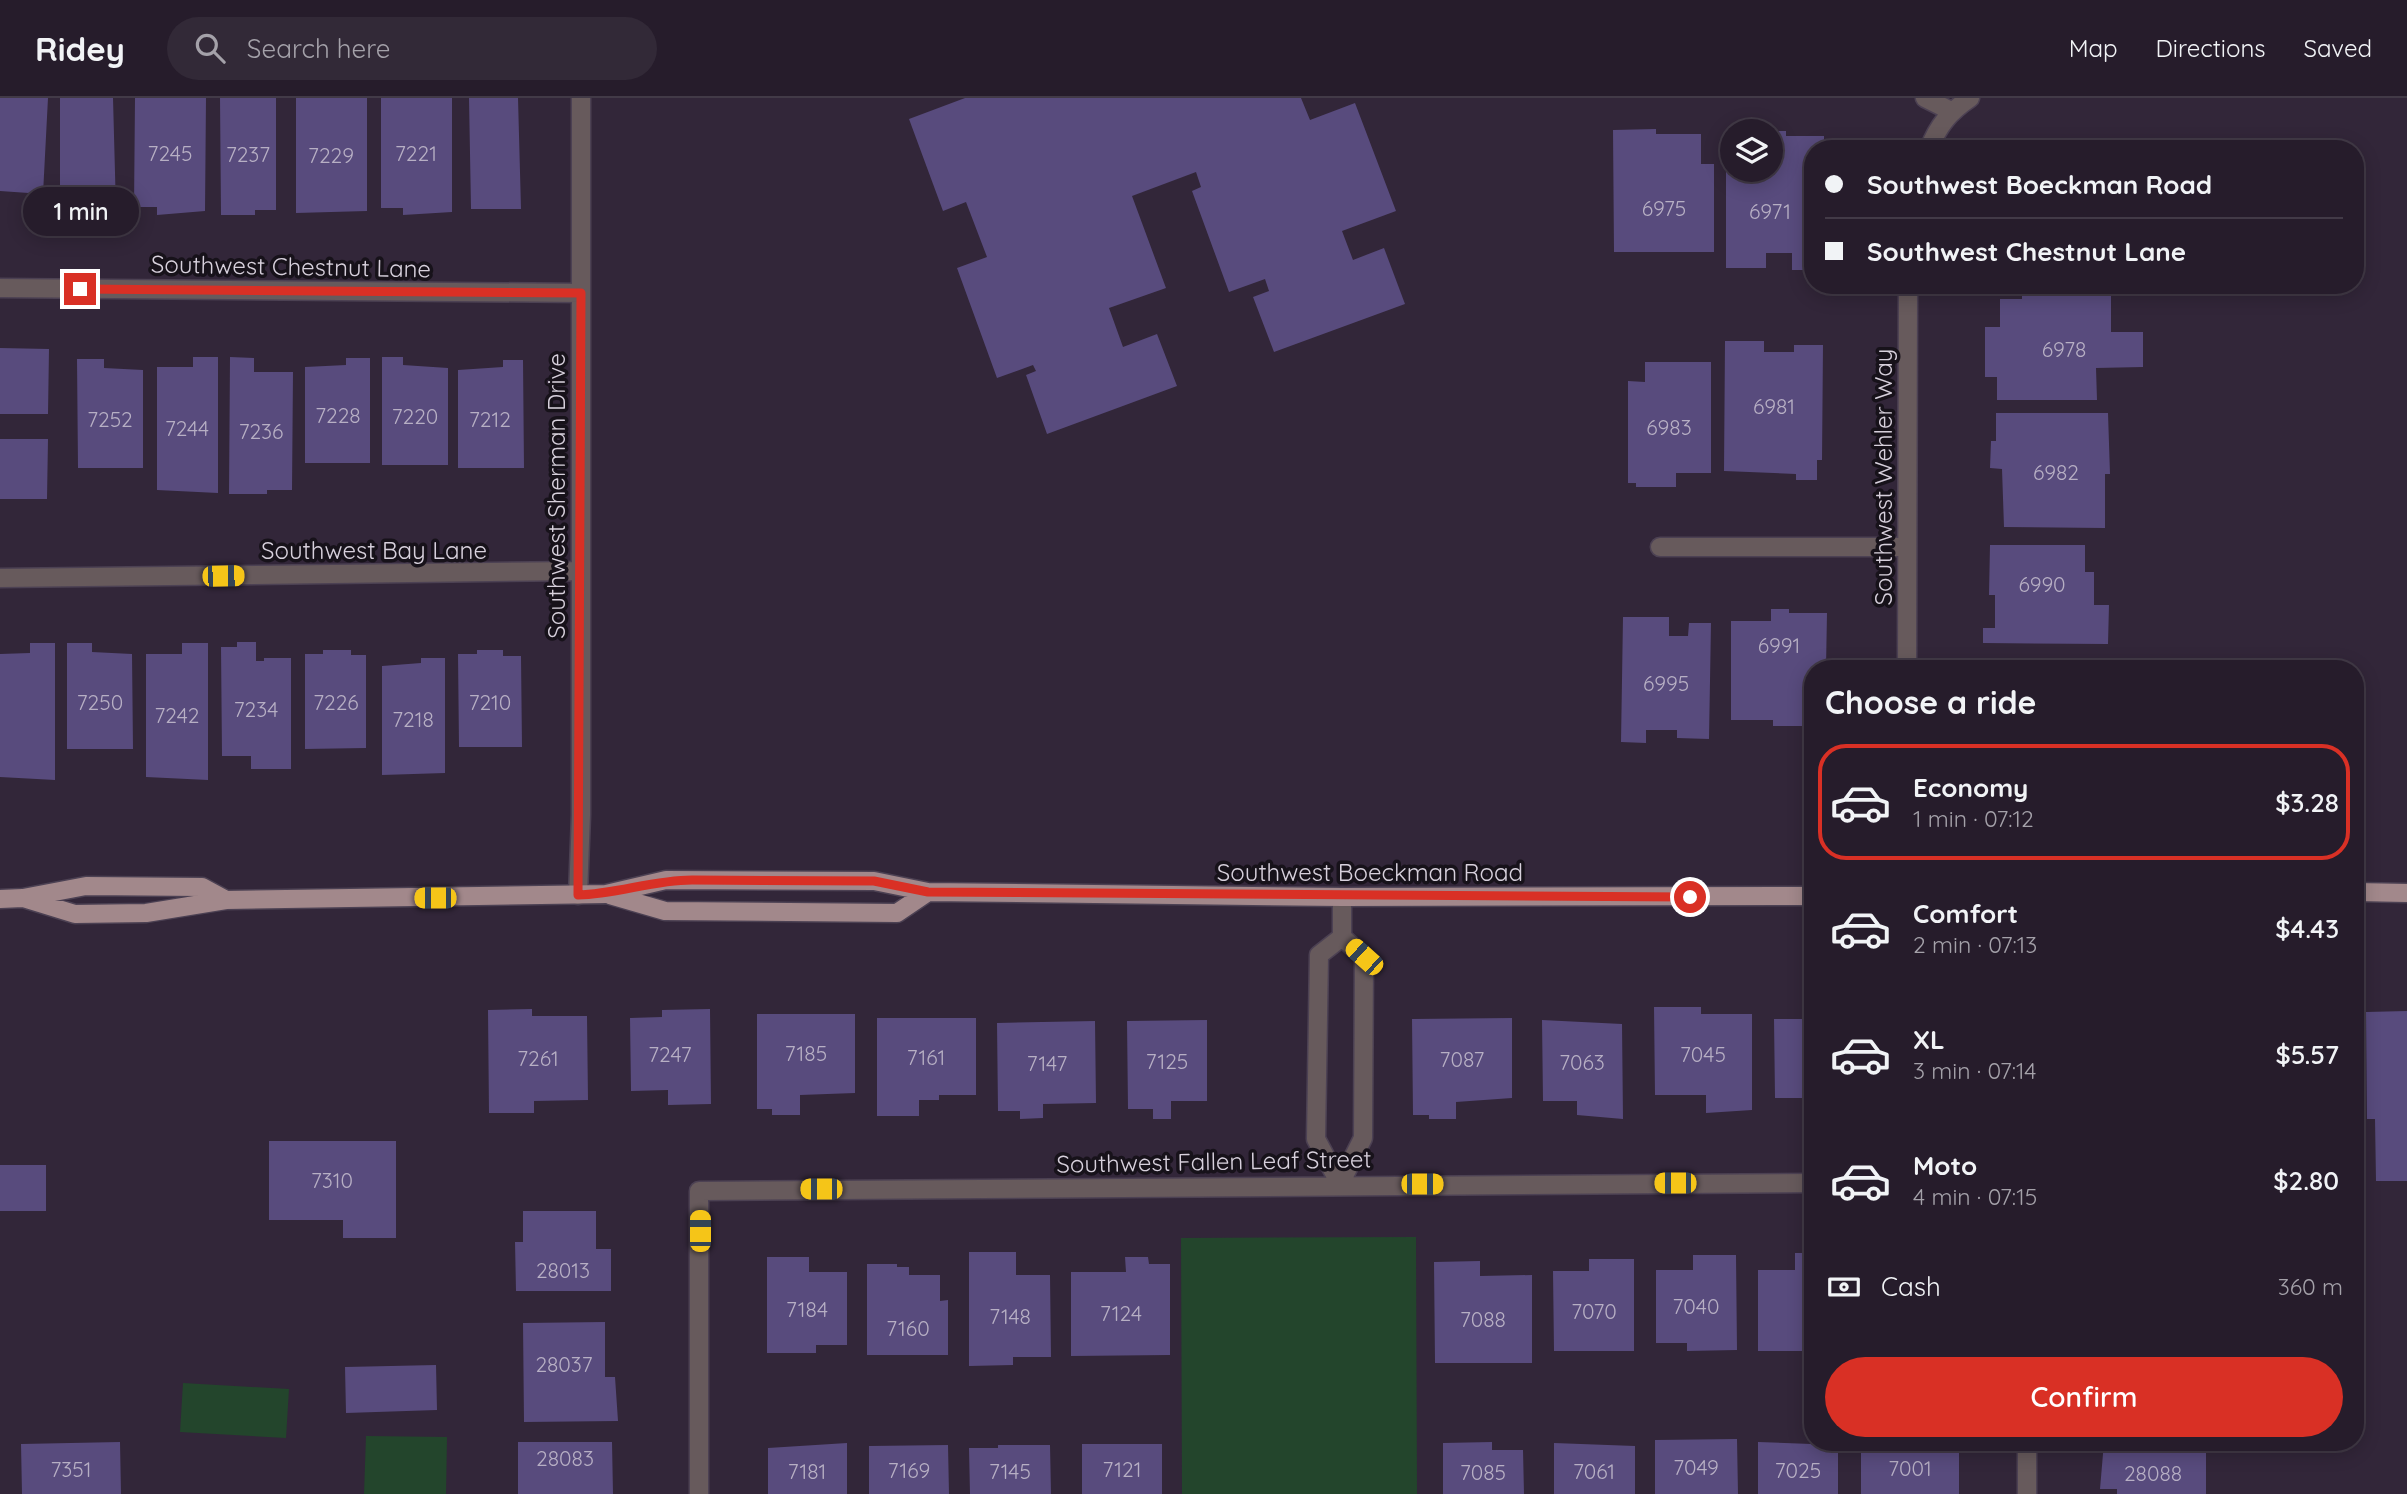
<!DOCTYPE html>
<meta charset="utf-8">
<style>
body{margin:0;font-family:Quicksand,sans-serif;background:#322937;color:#f1f3f6;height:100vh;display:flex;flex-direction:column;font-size:26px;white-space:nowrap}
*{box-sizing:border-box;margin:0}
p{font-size:23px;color:#a4a1a9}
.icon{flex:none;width:38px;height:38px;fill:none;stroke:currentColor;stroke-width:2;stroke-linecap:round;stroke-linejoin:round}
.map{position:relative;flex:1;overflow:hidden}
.panel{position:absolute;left:1804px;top:562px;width:560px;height:791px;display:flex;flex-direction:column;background:#261c2b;border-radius:28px;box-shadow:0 4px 18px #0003,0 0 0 2px #423a47}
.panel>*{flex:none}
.banner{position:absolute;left:1804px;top:42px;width:560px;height:154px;border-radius:28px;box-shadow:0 4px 18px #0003,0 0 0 2px #423a47;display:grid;align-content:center;height:154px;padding:0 21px;background:#261c2b}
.fabs{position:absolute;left:1720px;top:21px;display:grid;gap:14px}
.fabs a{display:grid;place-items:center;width:63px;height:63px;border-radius:50%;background:#261c2b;box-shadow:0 4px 18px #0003,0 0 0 2px #423a47;font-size:35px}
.end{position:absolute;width:32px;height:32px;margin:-16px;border:9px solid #d93025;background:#fff;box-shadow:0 0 0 4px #fff}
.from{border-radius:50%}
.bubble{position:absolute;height:49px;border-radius:24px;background:#261c2b;box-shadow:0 4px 18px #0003,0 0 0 2px #423a47;font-size:23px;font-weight:600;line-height:49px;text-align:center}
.car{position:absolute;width:21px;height:42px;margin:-21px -10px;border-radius:9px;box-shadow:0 0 5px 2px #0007;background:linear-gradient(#f5c518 24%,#345 0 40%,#f5c518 0 76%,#345 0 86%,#f5c518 0)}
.banner b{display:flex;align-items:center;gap:24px;height:66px;font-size:26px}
.banner b+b{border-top:2px solid #423a47}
.banner i{width:18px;height:18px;background:#f1f3f6}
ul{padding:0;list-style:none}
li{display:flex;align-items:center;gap:21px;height:116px;margin:0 14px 10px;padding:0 7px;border:4px solid transparent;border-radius:28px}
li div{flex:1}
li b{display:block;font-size:26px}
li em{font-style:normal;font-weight:600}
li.selected{border-color:#d93025}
li>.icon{width:63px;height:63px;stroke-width:1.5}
h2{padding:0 21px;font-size:32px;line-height:84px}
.pay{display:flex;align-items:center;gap:18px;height:77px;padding:0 21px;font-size:26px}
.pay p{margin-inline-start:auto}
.primary-button{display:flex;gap:14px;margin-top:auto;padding:14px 21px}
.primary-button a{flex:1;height:80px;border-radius:42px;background:#d93025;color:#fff;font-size:28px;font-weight:600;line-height:80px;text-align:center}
header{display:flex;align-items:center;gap:42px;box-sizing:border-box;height:98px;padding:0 35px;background:#261c2b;border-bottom:2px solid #423a47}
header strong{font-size:33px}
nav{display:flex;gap:38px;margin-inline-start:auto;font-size:24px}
.search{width:490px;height:63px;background:#322937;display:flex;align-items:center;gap:18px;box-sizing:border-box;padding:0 24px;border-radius:38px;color:#a4a1a9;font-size:26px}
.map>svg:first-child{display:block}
</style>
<header>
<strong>Ridey</strong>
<div class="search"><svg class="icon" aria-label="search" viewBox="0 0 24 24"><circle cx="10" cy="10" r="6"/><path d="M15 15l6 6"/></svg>Search here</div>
<nav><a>Map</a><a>Directions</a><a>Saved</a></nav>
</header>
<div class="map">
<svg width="2407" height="1396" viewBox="0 0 2407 1396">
<rect width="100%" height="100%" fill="#322639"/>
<path fill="#23452c" d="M1416,1139l1,257h-235l-1,-256z
M183,1285l106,6 -3,49 -106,-6z
M366,1338l81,1 -1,57h-82z"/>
<path fill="#584b7d" d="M0,0h48l-5,96 -43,-3z
M60,0h53l3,112 -20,-1v6h-36z
M135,0h71l-1,113 -48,4v-8h-23z
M220,0h56v112h-21v5h-34z
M296,0h71v113l-71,2z
M381,0h71v114l-49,3v-7h-22z
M469,0h49l3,111h-50z
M965,0h336l9,22 45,-17 41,108 -54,20 11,29 31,-12 21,56 -131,48 -21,-55 16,-6 -4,-12 -36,13 -37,-101 9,-4 -5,-15 -64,24 34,92 -57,20 14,39 34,-13 20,52 -130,48 -21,-59 10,-4 -3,-6 -36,13 -40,-110 30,-11 -21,-55 -23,9 -34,-92z
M1656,31v5h45v30h13v88h-100l-1,-122z
M1771,33h15v5h38v13h-11v121h-21v-17h-26v15h-40v-122h6v24h39z
M2022,187h89v47h32v35l-47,1 1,32h-100v-23h-12v-50h15v-28h22z
M1725,243h39v11h30v-7h29l-1,115h-5v20h-21v-6l-72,-3z
M0,250l49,1 -1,65h-48z
M193,259h25v136l-61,-3v-123h36z
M230,259l24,1v14h39l-1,118h-25v4h-38z
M382,259h21v8l45,3v97h-66z
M346,260h24v105h-65v-96l41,-2z
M77,261h27v9l39,2v98h-65z
M503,262h20l1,108h-66v-98l45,-3z
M1645,264h66v111h-35v14h-40v-4h-8v-102l17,1z
M1996,315h112l2,61h-5v54l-101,-1 -2,-58 -12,-1 1,-27h5z
M0,341h48l-1,60h-47z
M1990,447h95v27h9v33h15l-1,39 -125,-1v-15h12v-33h-6z
M1771,511h18v4h38l-1,55h-13v52h-4v6h-36v-6h-42v-99h40z
M1623,519h46v19h19l1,-13h22l-2,116 -32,-1v-8h-31v13l-25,-1z
M237,544h19v19h8v-3h27v111h-40v-13h-29l-1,-109h16z
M30,545h25v137l-55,-3v-123l30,-1z
M67,545h25v9l40,2 1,95h-66z
M182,545h26v137l-62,-3v-123h36z
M323,552h28v5h15v93l-61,1v-95h18z
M477,552h26v6h18l1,91h-63l-1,-93h19z
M421,560h24v115l-63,2v-109l39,-3z
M1654,909h47v7h51v96l-46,3v-18h-51z
M532,911v7h55l1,84 -54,1v12h-45l-1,-103z
M710,911l1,95 -43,1v-15l-37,1 -1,-73 32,-1v-7z
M2407,913v170h-31l-1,-62h-8l-1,-107z
M757,916h98v79l-55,2v20h-28v-6h-15z
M877,920h99v77h-37v5h-20v16h-42z
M1512,920v80l-56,4v17h-27v-4h-16l-1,-96z
M1774,921h39v79h-38z
M1207,922v81h-36v18h-18v-10h-25l-1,-88z
M1542,922l80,4 1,95 -46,-4v-14h-34z
M1095,923l1,82 -53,1v14l-23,1v-8h-22l-1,-88z
M269,1043h127v97h-53v-18h-74z
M0,1067h46v46h-46z
M523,1113h73v38h15v42h-95l-1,-49h8z
M969,1154h47v23h34l1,82h-38v8l-44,1z
M1795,1155h18v98h-55v-81h37z
M1693,1157h43l1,95 -50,1v-8h-31v-73h37z
M767,1159h42v15h38v73h-31v8h-49z
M1125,1159h23l1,7h21v91l-99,1v-84h55z
M1589,1161h45v92h-80l-1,-80h36z
M1480,1163v15l52,-1v88h-97l-1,-101z
M867,1166h30v3h12v8h31v26l8,-1v55h-81z
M605,1224v55h10l3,44 -94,1 -1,-99z
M436,1267l1,45 -91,3 -1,-46z
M1737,1341l1,55h-83v-54z
M120,1344l1,52h-99l-1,-50z
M518,1344h94l1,52h-95z
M1492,1344v8h31l1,44h-81v-51z
M1758,1344l80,3v49h-80z
M1861,1344h98v52h-98z
M2104,1344l102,1v51h-89v-5h-17z
M847,1345v51h-79v-46z
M1554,1345l81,3v48h-81z
M1082,1346h80v50h-80z
M948,1347l1,49h-80v-48z
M998,1347h52l1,49h-81l-1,-46h29z"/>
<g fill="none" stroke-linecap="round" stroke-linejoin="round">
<defs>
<path id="minor" d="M1925,0l26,13
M1929,51c9,-23 20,-37 41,-51
M0,190l581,5
M1660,449h247
M0,480l580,-7
M1907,570l1,-383
M578,797l3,-80v-717
M1340,1086l23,-46 1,-181 -22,-20v-40
M1340,1086l-24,-45 3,-184 23,-18
M2027,1344v52
M699,1396v-303l1114,-8"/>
<path id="major" d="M2356,794l51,1
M610,797l55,16 232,2 31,-21
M23,800l52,16 71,-1 80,-13 380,-6 60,-14 208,1 54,11 414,5 471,-1
M0,801l23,-1 63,-12 116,1 24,13"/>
</defs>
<use href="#minor" stroke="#4c4153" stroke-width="21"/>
<use href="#major" stroke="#4c4153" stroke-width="21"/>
<use href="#minor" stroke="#675a5c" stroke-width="18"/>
<use href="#major" stroke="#a2888b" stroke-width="18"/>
</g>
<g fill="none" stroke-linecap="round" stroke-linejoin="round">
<path stroke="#d93025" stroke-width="9" d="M80,191l501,4 -3,602c39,-1 75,-15 114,-15l182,1 54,11 762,5"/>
</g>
<g text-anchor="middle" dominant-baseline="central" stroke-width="7" stroke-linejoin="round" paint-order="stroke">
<g font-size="21" fill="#b7afc4">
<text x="170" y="55">7245</text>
<text x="416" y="55">7221</text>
<text x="248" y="56">7237</text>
<text x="331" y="57">7229</text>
<text x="1664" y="110">6975</text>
<text x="1770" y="113">6971</text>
<text x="2064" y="251">6978</text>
<text x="1774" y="308">6981</text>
<text x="338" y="317">7228</text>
<text x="415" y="318">7220</text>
<text x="110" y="321">7252</text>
<text x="490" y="321">7212</text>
<text x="1669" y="329">6983</text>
<text x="187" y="330">7244</text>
<text x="261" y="333">7236</text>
<text x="2056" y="374">6982</text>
<text x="2042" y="486">6990</text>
<text x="1779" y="547">6991</text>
<text x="1666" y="585">6995</text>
<text x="100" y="604">7250</text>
<text x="336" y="604">7226</text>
<text x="490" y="604">7210</text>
<text x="256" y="611">7234</text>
<text x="177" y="617">7242</text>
<text x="413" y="621">7218</text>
<text x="806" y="955">7185</text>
<text x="670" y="956">7247</text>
<text x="1703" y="956">7045</text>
<text x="926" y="959">7161</text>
<text x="538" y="960">7261</text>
<text x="1462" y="961">7087</text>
<text x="1167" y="963">7125</text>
<text x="1582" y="964">7063</text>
<text x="1047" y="965">7147</text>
<text x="332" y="1082">7310</text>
<text x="563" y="1172">28013</text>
<text x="1696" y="1208">7040</text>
<text x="807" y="1211">7184</text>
<text x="1594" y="1213">7070</text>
<text x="1121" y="1215">7124</text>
<text x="1010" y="1218">7148</text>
<text x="1483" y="1221">7088</text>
<text x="908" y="1230">7160</text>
<text x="564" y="1266">28037</text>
<text x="565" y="1360">28083</text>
<text x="1696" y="1369">7049</text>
<text x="1910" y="1370">7001</text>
<text x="71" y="1371">7351</text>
<text x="1122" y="1371">7121</text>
<text x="909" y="1372">7169</text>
<text x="1798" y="1372">7025</text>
<text x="807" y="1373">7181</text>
<text x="1010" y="1373">7145</text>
<text x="1594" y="1373">7061</text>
<text x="1483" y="1374">7085</text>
<text x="2153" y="1375">28088</text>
</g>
<g font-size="24" fill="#d7d0dc" stroke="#17121a">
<text transform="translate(291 168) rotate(1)">Southwest Chestnut Lane</text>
<text transform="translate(1883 379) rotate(-90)">Southwest Wehler Way</text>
<text transform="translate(556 398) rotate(-90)">Southwest Sherman Drive</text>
<text x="374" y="452">Southwest Bay Lane</text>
<text x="1370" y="774">Southwest Boeckman Road</text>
<text transform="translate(1214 1063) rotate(-1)">Southwest Fallen Leaf Street</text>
</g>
</g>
</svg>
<div class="fabs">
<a><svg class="icon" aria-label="layers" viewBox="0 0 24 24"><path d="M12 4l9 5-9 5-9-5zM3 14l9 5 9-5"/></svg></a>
</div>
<i class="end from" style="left:1690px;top:799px"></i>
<i class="end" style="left:80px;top:191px"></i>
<div class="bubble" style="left:23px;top:89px;width:116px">1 min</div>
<i class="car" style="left:223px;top:478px;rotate:89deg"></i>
<i class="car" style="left:435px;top:800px;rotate:270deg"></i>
<i class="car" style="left:1364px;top:859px;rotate:312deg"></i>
<i class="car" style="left:1675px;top:1085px;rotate:270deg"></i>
<i class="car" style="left:1422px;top:1086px;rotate:90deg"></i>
<i class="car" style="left:821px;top:1091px;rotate:270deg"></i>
<i class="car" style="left:700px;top:1133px;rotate:0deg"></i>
<div class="banner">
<b><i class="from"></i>Southwest Boeckman Road</b>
<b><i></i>Southwest Chestnut Lane</b>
</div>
<section class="panel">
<h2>Choose a ride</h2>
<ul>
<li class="selected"><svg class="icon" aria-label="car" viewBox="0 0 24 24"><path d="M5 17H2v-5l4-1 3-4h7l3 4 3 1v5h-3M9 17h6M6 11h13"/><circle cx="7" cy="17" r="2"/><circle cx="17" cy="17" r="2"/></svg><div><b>Economy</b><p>1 min · 07:12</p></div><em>$3.28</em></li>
<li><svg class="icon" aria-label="car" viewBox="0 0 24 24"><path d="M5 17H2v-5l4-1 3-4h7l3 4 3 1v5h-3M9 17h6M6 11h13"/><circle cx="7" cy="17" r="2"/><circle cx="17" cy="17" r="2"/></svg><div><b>Comfort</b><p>2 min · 07:13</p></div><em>$4.43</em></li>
<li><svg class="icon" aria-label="car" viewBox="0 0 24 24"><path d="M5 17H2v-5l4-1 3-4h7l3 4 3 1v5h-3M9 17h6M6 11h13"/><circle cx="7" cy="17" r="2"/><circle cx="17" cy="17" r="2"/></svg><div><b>XL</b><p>3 min · 07:14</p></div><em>$5.57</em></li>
<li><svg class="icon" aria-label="car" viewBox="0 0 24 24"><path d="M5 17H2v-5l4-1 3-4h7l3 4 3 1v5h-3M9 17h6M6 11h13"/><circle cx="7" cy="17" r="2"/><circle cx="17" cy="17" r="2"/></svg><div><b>Moto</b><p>4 min · 07:15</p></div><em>$2.80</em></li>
</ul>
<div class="pay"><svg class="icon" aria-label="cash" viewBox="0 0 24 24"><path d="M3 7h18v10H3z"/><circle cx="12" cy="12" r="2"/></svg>Cash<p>360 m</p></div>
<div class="primary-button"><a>Confirm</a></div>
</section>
</div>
